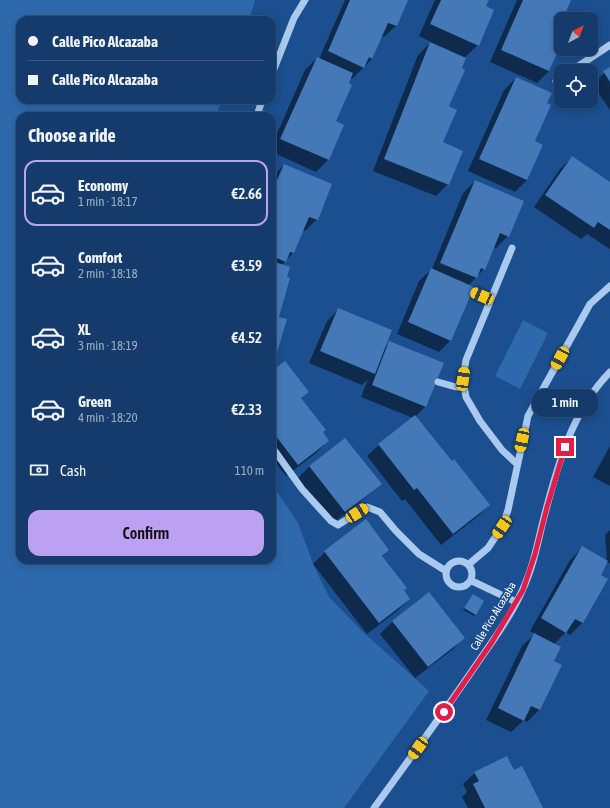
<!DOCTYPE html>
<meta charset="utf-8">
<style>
body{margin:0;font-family:"Asap Condensed",sans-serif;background:#214673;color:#f1f3f6;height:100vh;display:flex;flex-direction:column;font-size:15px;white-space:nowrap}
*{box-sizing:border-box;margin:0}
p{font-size:13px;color:#9dadc1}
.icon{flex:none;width:22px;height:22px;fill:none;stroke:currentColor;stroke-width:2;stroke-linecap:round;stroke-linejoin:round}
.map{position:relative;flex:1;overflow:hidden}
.details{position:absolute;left:16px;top:112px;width:260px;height:452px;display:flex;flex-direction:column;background:#143b6b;border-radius:12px;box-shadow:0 2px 10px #0003,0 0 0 1px #33557e}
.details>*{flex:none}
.hud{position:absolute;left:16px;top:16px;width:260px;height:88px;border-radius:12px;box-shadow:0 2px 10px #0003,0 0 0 1px #33557e;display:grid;align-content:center;height:88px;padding:0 12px;background:#143b6b}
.needle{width:26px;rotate:42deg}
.buttons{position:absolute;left:554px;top:12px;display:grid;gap:8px}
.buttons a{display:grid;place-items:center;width:44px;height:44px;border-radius:8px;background:#143b6b;box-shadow:0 2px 10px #0003,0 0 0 1px #33557e;font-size:20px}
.end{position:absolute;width:18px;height:18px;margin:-9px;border:5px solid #e11d48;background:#fff;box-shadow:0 0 0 2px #fff}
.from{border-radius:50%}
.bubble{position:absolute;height:28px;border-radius:12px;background:#143b6b;box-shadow:0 2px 10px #0003,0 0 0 1px #33557e;font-size:13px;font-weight:600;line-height:28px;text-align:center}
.car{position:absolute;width:12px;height:24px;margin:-12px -6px;border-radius:5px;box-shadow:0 0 3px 1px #0007;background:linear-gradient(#f5c518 24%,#345 0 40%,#f5c518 0 76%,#345 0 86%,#f5c518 0)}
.hud b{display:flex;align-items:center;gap:14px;height:38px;font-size:15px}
.hud b+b{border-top:1px solid #33557e}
.hud i{width:10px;height:10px;background:#f1f3f6}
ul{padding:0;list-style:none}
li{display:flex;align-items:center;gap:12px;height:66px;margin:0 8px 6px;padding:0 4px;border:2px solid transparent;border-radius:12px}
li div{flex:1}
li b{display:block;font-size:15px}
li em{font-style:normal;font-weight:600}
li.current{border-color:#bca0f2}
li>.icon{width:36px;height:36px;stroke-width:1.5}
h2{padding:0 12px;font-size:18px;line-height:48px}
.pay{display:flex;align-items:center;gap:10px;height:44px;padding:0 12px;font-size:15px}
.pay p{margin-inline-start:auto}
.cta{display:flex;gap:8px;margin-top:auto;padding:8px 12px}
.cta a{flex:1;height:46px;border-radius:12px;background:#bca0f2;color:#111;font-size:16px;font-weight:600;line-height:46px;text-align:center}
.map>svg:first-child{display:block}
</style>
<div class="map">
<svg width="610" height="808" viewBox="0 0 610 808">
<rect width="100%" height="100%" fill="#1b4f8f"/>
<path fill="#2e69ad" d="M0,0h255l-6,20h-229v80h202l-6,16h-196v444h252v-76l26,39 16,43 15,31 34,35 66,59 -85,117h-344z
M523,320l25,13 -28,56 -25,-13z"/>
<path fill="#0007" d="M345,0h62l-11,26 -12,11 -3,-1 -9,23 -20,20 -2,-1 -15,44 8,3 -15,35 -12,12 -44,-20v-7l33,-75 12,-12 2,1z
M435,0h53l-3,7 -7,38 -13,12 -17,50 -6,35 6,42 -12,12 -63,-25 45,-116 13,-13 -12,-6z
M517,0h53l-15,33 6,2v8l-12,28 -12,12 -47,-21z
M610,68v42l-18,-26z
M516,78l30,25 -12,39 -7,38 -12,12 -47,-21 36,-81z
M572,157l38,26v66l-23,-15 -6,5 -47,-32 26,-38z
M284,165l33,54 -12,12 -2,-1 -10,23 -11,12 3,13 -8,39 9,3 -11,36 -3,3v-182z
M475,181l33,55 -12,12 -3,-1 -9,22 -16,17 -17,54 -12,12 -42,-18 22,-53 13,-12 31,-76z
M339,309l45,39 6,-6 35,65 -10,10 36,46 38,42 -12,12 -36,28 -36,-46 -3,2 -35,-45 12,-11 34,-27 -52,-21 7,-18 -6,6 -53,-22 18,-42z
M272,373l35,19 -6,6 27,43 -12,12 -30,23 -14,-18z
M345,439l35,44 -12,12 -36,29 -35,-45 12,-12z
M610,446v40l-17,-9z
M366,521l22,29 -6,7 27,42 -12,12 -30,23 -54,-70 12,-12z
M610,530v33h-3l-8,12 8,5 -25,43 -12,12 -4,-3 -12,12 -1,17 8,4 -22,45 -12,12 -3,-2 -13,12 -25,-12 36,-74 13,-12 -5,-3 40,-71 12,-12 25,13 -2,-26z
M428,594l35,44 -11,12 -37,28 -35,-44 12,-12z
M473,595l2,20 -1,1 -11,-6z
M514,772l28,36h-74l-6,-11 5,-5 -4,-8 12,-11z"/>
<path fill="#4478b7" d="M350,0h58l-11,26 -9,-3 -16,36 -3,-2 -5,11 -36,-17z
M441,0h48l-3,6 8,4 -15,36 -49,-22z
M523,0h48l-8,19h-2v4l-4,9 4,2v11l-12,26 -48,-21z
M430,42l36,16 -4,10 3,2 -16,36 8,4 -14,32 20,9 -14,34 -65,-26z
M317,57l36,16 -4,10 3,2 -16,36 8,4 -15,35 -49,-21z
M610,67v15l-7,-11z
M516,77l36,16 -5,10 4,2 -16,36 8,4 -16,35 -48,-21z
M572,156l38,26v48l-12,-8 -4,6 -49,-33z
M284,164l48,20 -14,36 -9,-3 -15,36 -4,-1 -4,10 -14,-6v-64z
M475,180l49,21 -15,36 -9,-4 -15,37 -4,-2 -4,10 -37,-15z
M272,261l18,6 -3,10 3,1 -11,39 8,2 -11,37 -4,-1z
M431,268l43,19 -23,54 -43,-19z
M338,308l54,22 -17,44 -55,-23z
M389,341l55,22 -18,44 -54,-22z
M285,361l24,31 -8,6 25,32 -3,2 6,9 -31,24 -26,-34v-60z
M415,415l37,46 2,-2 36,46 -37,29 -36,-46 -3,2 -36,-46z
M345,438l37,46 -37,28 -36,-46z
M366,519l23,31 -7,6 25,32 -3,2 6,9 -31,24 -55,-72z
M582,546l26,15 -7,14 7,4 -25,44 -8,-4 -9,14 -25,-15z
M429,592l36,46 -37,29 -36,-46z
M473,594l11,7 -8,14 -12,-7z
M534,633l27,14 -7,14 8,4 -22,45 -9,-4 -7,15 -26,-13z
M507,756l7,14 8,-4 21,42h-58l-12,-24 6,-3 -5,-9z"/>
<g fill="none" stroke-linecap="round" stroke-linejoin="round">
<path stroke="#a9c9ee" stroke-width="7" d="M571,71l39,-26
M272,74l22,-56 11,-18
M556,81l5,-4
M257,116l5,-16
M512,248l-46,112 -3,19 3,18 14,24 22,29 15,14
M474,292l16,7
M438,382l18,5h8
M272,447l30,42 29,32 7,4 29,-18 13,5 16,19 23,23 27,17
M446 574a13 13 0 1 1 26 0a13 13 0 1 1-26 0Z
M469,564l19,-16 14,-21 6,-17 20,-94 62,-112 20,-18
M472,581l44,21
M374,808c34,-47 68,-93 100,-140 17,-25 36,-50 48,-77 10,-21 15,-44 20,-66 14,-54 28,-112 68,-153"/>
</g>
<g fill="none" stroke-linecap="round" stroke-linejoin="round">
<path stroke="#e11d48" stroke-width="5" d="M444,712l48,-70 31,-52 12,-36 12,-47 18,-60"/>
</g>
<g text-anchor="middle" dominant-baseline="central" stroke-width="4" stroke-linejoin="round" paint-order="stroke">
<g font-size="11" fill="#fff" stroke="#1b4f8f">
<text transform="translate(493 616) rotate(-59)">Calle Pico Alcazaba</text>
</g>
</g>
</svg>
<div class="buttons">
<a><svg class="needle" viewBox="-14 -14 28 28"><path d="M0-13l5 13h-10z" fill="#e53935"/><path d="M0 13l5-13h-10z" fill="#9dadc1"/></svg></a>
<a><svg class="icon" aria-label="locate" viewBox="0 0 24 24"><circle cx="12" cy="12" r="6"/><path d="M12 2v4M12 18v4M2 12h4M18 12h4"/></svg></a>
</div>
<i class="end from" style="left:444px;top:712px"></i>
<i class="end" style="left:565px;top:447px"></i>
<div class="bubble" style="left:532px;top:389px;width:66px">1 min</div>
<i class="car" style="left:482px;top:296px;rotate:293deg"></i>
<i class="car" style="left:560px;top:358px;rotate:209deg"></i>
<i class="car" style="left:463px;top:379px;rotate:8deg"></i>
<i class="car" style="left:522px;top:440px;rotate:192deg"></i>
<i class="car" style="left:357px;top:513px;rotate:57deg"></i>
<i class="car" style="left:502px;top:527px;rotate:214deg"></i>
<i class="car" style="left:418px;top:748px;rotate:216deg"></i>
<div class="hud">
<b><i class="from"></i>Calle Pico Alcazaba</b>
<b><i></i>Calle Pico Alcazaba</b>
</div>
<section class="details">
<h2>Choose a ride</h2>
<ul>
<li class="current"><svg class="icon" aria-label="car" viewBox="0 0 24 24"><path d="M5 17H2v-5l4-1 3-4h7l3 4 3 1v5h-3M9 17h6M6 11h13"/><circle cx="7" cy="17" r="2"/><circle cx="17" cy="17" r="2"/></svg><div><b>Economy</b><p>1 min · 18:17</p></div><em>€2.66</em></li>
<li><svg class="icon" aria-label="car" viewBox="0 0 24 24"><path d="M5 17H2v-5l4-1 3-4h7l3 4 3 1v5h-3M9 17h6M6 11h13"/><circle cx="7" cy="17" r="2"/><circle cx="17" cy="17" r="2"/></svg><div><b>Comfort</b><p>2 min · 18:18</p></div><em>€3.59</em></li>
<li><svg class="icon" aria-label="car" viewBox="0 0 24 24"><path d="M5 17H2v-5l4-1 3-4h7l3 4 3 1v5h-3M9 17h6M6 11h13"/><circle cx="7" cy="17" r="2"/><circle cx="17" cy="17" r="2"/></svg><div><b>XL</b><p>3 min · 18:19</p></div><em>€4.52</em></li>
<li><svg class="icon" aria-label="car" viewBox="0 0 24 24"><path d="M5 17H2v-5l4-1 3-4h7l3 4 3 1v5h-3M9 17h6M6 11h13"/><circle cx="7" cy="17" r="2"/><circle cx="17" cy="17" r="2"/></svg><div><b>Green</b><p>4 min · 18:20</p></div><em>€2.33</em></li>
</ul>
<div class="pay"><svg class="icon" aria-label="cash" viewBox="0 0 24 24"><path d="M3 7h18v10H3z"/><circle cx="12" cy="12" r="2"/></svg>Cash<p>110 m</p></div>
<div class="cta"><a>Confirm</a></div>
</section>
</div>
